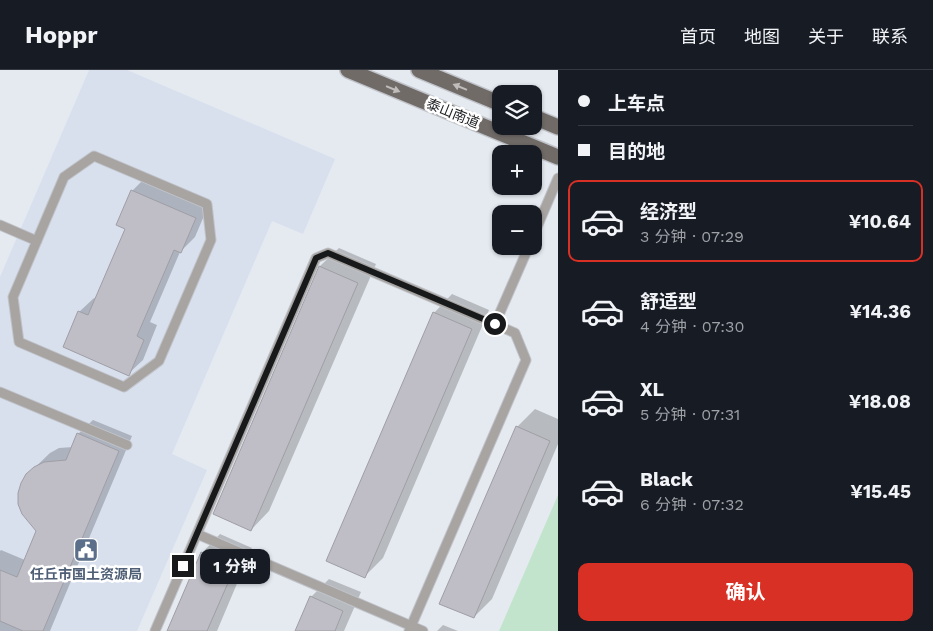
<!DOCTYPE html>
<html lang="zh">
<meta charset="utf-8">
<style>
body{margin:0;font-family:"Work Sans","Noto Sans SC",sans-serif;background:#20242c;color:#f1f3f6;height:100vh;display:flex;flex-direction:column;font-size:19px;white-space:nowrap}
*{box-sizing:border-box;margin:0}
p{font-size:16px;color:#9ea1a6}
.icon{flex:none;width:28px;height:28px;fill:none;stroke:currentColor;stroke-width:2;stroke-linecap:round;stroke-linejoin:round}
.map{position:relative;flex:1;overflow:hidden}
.drawer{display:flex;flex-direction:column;background:#171b24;width:375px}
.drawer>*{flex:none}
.banner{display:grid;align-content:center;height:110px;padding:0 20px;background:#171b24}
.controls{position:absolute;left:492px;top:15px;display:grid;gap:10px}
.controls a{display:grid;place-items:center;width:50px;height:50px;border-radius:10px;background:#171b24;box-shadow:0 1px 4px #0004;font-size:25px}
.end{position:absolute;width:22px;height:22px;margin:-11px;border:6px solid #17191b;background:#fff;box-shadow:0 0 0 2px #fff}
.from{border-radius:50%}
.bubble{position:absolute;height:35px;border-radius:10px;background:#171b24;box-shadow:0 1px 4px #0004;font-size:16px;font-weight:700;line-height:35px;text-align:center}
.banner b{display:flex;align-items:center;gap:18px;height:48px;font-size:19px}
.banner b+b{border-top:1px solid #363941}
.banner i{width:12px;height:12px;background:#f1f3f6}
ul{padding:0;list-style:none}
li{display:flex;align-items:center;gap:15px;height:82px;margin:0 10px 8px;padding:0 10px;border:2px solid transparent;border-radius:10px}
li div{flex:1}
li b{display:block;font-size:19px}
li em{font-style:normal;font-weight:700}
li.selected{border-color:#d93025}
li>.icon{width:45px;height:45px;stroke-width:1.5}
.cta{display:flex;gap:10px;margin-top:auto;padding:10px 20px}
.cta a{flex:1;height:58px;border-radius:10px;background:#d93025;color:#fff;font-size:20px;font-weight:700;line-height:58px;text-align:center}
header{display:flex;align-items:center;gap:30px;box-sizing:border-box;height:70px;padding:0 25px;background:#171b24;border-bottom:1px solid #363941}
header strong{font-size:24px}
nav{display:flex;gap:28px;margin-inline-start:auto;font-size:18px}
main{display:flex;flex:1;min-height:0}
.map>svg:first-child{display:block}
</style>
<header>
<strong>Hoppr</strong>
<nav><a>首页</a><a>地图</a><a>关于</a><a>联系</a></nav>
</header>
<main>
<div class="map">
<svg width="558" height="561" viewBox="0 0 558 561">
<rect width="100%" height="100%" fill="#e5eaf1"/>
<path fill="#d8e0ee" d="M89,0h38l208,89 -32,75 -31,-13 -100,233 35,16 -70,161h-137v-354z"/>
<path fill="#c3e4cc" d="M558,425v136h-59z"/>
<path fill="#0003" d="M146,107l63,27 -14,33 -15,15 -30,70 7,3 -14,35 -15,14 -49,-62 15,-14 2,1 30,-71 6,-37z
M339,178l37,16 -107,247 -18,19 -37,-16 106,-248z
M452,224l37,16 -106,248 -18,18 69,-263z
M535,339l23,10v25l-66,155 -18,18 43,-190z
M93,350l39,16 -82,195h-50v-80l1,-1 24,10 13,-29 -11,-56 23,-22 9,-5 14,-1 5,-13z
M220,464l32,14 -35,83h-49l34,-78z
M329,509l32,13 -17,39h-48l15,-34z
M443,555l15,6h-21z"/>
<path fill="#bfbec6" stroke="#9f9ea5" d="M131,120l65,28 -15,35 -7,-3 -37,86 7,4 -15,36 -66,-29 15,-36 10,4 37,-86 -9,-4z
M319,196l39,17 -107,248 -38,-17z
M433,242l39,17 -107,249 -39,-17z
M516,356l34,15 -76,177 -35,-14z
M77,363l42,18 -76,180h-20l-23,-10v-51l17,7 19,-46 -14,-17 -4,-10v-11l3,-10 5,-9 8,-7 10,-5 22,-2z
M201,482l34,15 -28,64h-40z
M310,526l33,15 -8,20h-40z"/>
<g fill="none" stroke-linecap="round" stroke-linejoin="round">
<defs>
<path id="service" d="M94,86l113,48 4,36 -52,121 -35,26 -105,-45 -6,-45 51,-120z
M0,155l37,16
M534,164l24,-56
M495,254l34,-78
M0,322l127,53
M197,464l226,97
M155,561l161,-373 12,-5 187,80 11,27 -117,271"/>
<path id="primary" d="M348,0l210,87
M419,0l82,34
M534,47l24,10"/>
</defs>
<use href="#service" stroke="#c0c4ca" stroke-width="11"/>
<use href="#primary" stroke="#c0c4ca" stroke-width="18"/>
<use href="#service" stroke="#a8a4a2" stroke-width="9"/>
<use href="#primary" stroke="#716b68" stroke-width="15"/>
</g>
<defs><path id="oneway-solid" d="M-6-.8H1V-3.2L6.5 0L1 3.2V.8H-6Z" transform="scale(1.25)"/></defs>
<g fill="#bfbcbb">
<use href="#oneway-solid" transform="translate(460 17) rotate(-158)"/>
<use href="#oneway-solid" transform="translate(393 19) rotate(22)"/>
</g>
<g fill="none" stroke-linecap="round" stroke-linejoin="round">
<path stroke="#17191b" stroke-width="6" d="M183,496l133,-308 12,-5 167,71"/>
</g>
<defs>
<symbol id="civic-square" viewBox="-11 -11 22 22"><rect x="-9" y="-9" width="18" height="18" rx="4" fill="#5c6f8a" stroke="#fff"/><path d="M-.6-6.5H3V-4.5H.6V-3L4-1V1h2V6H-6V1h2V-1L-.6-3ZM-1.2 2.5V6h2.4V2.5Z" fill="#fff"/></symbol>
</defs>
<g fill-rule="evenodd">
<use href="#civic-square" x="72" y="466" width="28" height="28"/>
</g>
<g text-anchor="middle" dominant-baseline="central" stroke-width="5" stroke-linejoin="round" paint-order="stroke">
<g font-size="14" fill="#17191b" stroke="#fff">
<text transform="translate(453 43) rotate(22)">泰山南道</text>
</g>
<g font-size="14" font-weight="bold" fill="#4e5e75" stroke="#fff">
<text x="86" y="504">任丘市国土资源局</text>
</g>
</g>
</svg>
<div class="controls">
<a><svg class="icon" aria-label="layers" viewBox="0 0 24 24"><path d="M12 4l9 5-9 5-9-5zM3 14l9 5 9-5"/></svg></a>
<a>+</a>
<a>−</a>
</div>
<i class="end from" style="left:495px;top:254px"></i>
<i class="end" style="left:183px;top:496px"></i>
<div class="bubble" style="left:200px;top:479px;width:70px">1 分钟</div>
</div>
<section class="drawer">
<div class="banner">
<b><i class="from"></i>上车点</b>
<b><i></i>目的地</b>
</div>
<ul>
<li class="selected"><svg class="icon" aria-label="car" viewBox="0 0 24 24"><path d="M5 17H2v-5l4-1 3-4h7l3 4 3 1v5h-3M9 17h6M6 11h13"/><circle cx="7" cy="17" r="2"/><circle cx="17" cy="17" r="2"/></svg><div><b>经济型</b><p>3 分钟 · 07:29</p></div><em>¥10.64</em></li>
<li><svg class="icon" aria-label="car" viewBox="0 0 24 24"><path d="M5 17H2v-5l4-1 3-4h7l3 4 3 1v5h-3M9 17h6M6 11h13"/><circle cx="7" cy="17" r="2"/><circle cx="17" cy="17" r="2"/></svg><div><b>舒适型</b><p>4 分钟 · 07:30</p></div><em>¥14.36</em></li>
<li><svg class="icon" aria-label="car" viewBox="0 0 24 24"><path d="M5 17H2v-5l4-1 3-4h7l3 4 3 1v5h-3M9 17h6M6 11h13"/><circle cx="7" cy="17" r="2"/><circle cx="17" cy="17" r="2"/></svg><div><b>XL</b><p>5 分钟 · 07:31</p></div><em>¥18.08</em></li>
<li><svg class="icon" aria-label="car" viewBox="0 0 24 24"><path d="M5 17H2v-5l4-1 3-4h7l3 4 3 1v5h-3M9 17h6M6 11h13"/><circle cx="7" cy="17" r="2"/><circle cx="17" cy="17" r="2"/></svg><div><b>Black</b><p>6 分钟 · 07:32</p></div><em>¥15.45</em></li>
</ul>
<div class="cta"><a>确认</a></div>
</section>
</main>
